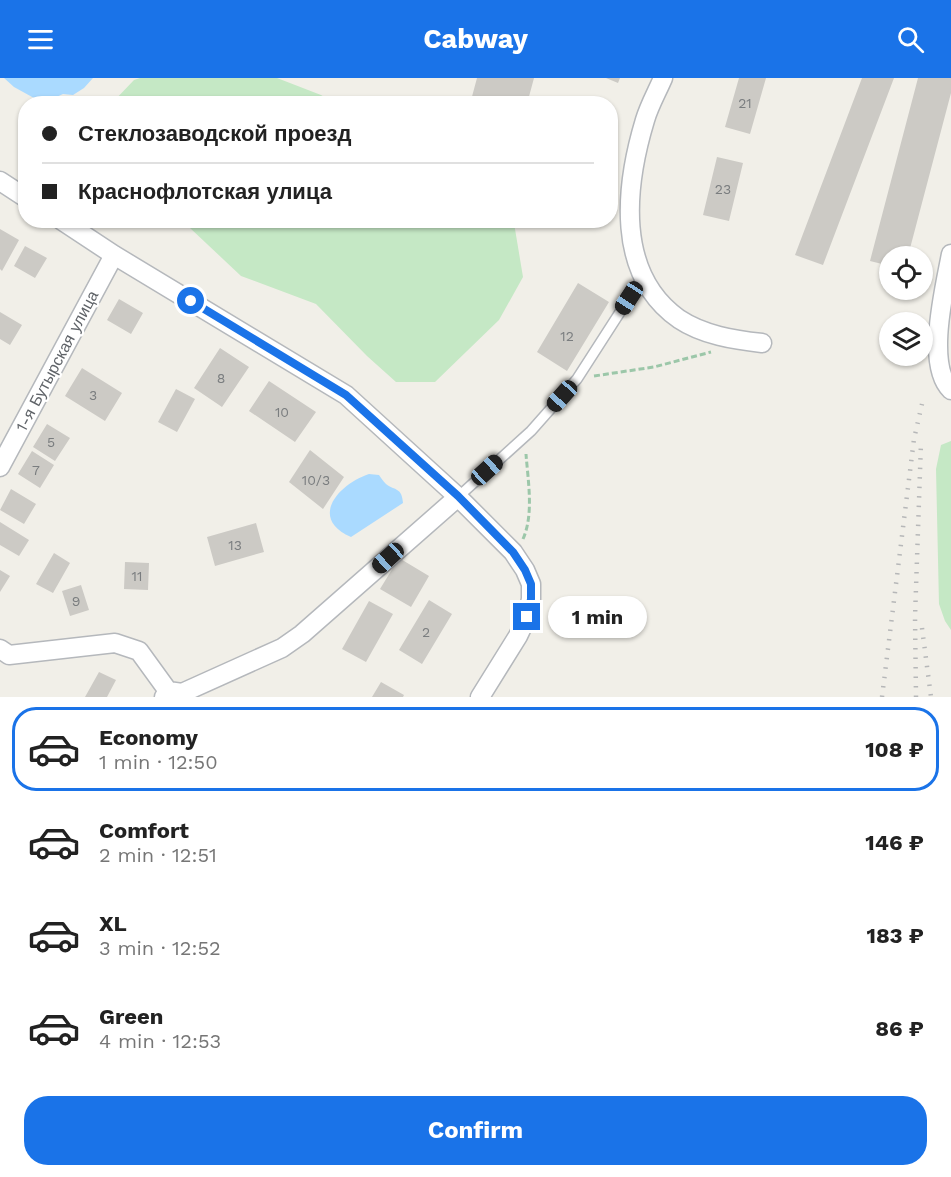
<!DOCTYPE html>
<meta charset="utf-8">
<style>
body{margin:0;font-family:"Work Sans",sans-serif;background:#f6f6f6;color:#222;height:100vh;display:flex;flex-direction:column;font-size:22px;white-space:nowrap}
*{box-sizing:border-box;margin:0}
p{font-size:20px;color:#767676}
.icon{flex:none;width:33px;height:33px;fill:none;stroke:currentColor;stroke-width:2;stroke-linecap:round;stroke-linejoin:round}
.map{position:relative;height:619px;overflow:hidden}
.panel{display:flex;flex-direction:column;background:#fff;flex:1}
.panel>*{flex:none}
.guide{position:absolute;left:18px;top:18px;width:600px;height:132px;border-radius:24px;box-shadow:0 2px 4px #0004;display:grid;align-content:center;height:132px;padding:0 24px;background:#fff}
.controls{position:absolute;left:879px;top:168px;display:grid;gap:12px}
.controls a{display:grid;place-items:center;width:54px;height:54px;border-radius:50%;background:#fff;box-shadow:0 2px 4px #0004;font-size:30px}
.end{position:absolute;width:27px;height:27px;margin:-14px;border:8px solid #1a73e8;background:#fff;box-shadow:0 0 0 3px #fff}
.from{border-radius:50%}
.bubble{position:absolute;height:42px;border-radius:21px;background:#fff;box-shadow:0 2px 4px #0004;font-size:20px;font-weight:700;line-height:42px;text-align:center}
.car{position:absolute;width:18px;height:36px;margin:-18px -9px;border-radius:8px;box-shadow:0 0 4px 2px #0007;background:linear-gradient(#222 24%,#8ab4d8 0 40%,#222 0 76%,#8ab4d8 0 86%,#222 0)}
.guide b{display:flex;align-items:center;gap:21px;height:57px;font-size:22px}
.guide b+b{border-top:2px solid #e0e0e0}
.guide i{width:15px;height:15px;background:#222}
ul{padding:10px 0 0;list-style:none}
li{display:flex;align-items:center;gap:18px;height:84px;margin:0 12px 9px;padding:0 12px;border:3px solid transparent;border-radius:24px}
li div{flex:1}
li b{display:block;font-size:22px}
li em{font-style:normal;font-weight:700}
li.active{border-color:#1a73e8}
li>.icon{width:54px;height:54px;stroke-width:1.5}
.cta{display:flex;gap:12px;margin-top:auto;padding:12px 24px}
.cta a{flex:1;height:69px;border-radius:24px;background:#1a73e8;color:#fff;font-size:24px;font-weight:700;line-height:69px;text-align:center}
header{display:flex;justify-content:space-between;align-items:center;height:78px;padding:0 24px;background:#1a73e8;color:#fff;font-size:27px;font-weight:700}
.map>svg:first-child{display:block}
</style>
<header><svg class="icon" aria-label="menu" viewBox="0 0 24 24"><path d="M4 6h16M4 12h16M4 18h16"/></svg>Cabway<svg class="icon" aria-label="search" viewBox="0 0 24 24"><circle cx="10" cy="10" r="6"/><path d="M15 15l6 6"/></svg></header>
<div class="map">
<svg width="951" height="619" viewBox="0 0 951 619">
<rect width="100%" height="100%" fill="#f1efe8"/>
<path fill="#c5e8c5" d="M140,0h137l44,17 13,8h-222l22,-23z
M147,143h364l3,2 9,54 -24,43 -64,62h-39l-29,-26 -51,-52 -75,-28 -51,-48 -38,-5z
M951,363v189l-6,-9 -6,-17 -3,-135 5,-24z"/>
<path fill="#aadaff" d="M4,0h89l-9,10 -11,7 -10,-1 -20,9 -29,-16z
M369,396l10,1c2,3 4,6 7,9 9,7 16,3 17,19l-52,34c-43,-19 -12,-53 18,-63z"/>
<path fill="#cccac5" d="M477,0h57l-7,26h-57z
M606,0h14l-2,5z
M739,0h27l-16,56 -25,-7z
M862,0h32l-71,187 -28,-10z
M918,0h33v15l-43,163h-18v10l-20,-5z
M717,79l26,6 -14,58 -26,-6z
M0,151l19,11 -17,31 -2,-2z
M25,168l22,12 -12,20 -21,-12z
M578,205l31,19 -42,69 -30,-19z
M119,221l24,14 -12,21 -24,-14z
M0,234l22,13 -12,20 -10,-6z
M220,270l29,19 -27,40 -28,-19z
M82,290l40,25 -17,28 -40,-25z
M269,303l47,31 -21,30 -46,-31z
M176,311l19,10 -18,33 -19,-10z
M47,346l23,14 -15,23 -22,-14z
M310,372l34,27 -21,32 -34,-27z
M32,373l22,14 -14,23 -22,-14z
M11,411l25,15 -12,20 -24,-14z
M0,444l29,18 -10,16 -19,-11z
M256,445l8,29 -49,14 -8,-29z
M54,475l16,10 -17,30 -17,-9z
M399,480l30,18 -18,31 -31,-18z
M125,484l24,1 -1,27 -24,-1z
M0,492l10,6 -10,16z
M81,507l8,25 -19,6 -8,-25z
M429,522l23,14 -30,50 -23,-14z
M369,523l24,13 -27,48 -24,-13z
M99,594l17,8 -9,17h-22z
M381,604l23,13 -1,2h-31z"/>
<g fill="none" stroke-linecap="round" stroke-linejoin="round">
<defs>
<path id="service" d="M458,419l73,-66 46,-52 65,-101"/>
<path id="minor" d="M663,0c-6,14 -14,28 -18,42 -20,66 -30,154 34,199 24,16 55,21 83,24
M0,103l26,17
M61,142l53,35 232,140 112,102 55,55 12,18 6,14v15l-4,18 -9,19 -38,61
M951,176c-6,33 -26,111 0,136
M0,389l114,-212
M0,571l9,6 106,-12 24,8 29,40
M164,619l4,-6 14,2 100,-45 20,-14 156,-137"/>
</defs>
<use href="#service" stroke="#b5b8bc" stroke-width="12"/>
<use href="#minor" stroke="#b5b8bc" stroke-width="21"/>
<path stroke="#9cc7a9" stroke-width="3" stroke-dasharray="6 3" stroke-linecap="butt" d="M594,298l60,-9 57,-15
M523,461c11,-25 5,-58 3,-85"/>
<use href="#service" stroke="#fff" stroke-width="9"/>
<use href="#minor" stroke="#fff" stroke-width="18"/>
<path stroke="#b6b7b8" stroke-width="4.5" stroke-dasharray="1.5 8" stroke-linecap="butt" d="M922,550l9,69
M882,619l32,-258 8,-35
M916,619l-1,-80 6,-174"/>
</g>
<g fill="none" stroke-linecap="round" stroke-linejoin="round">
<path stroke="#1a73e8" stroke-width="8" d="M191,223l155,94 112,101 55,56 12,18 6,14v15l-4,18"/>
</g>
<g text-anchor="middle" dominant-baseline="central" stroke-width="4.5" stroke-linejoin="round" paint-order="stroke">
<g font-size="14" fill="#7a7d7f">
<text x="745" y="25">21</text>
<text x="723" y="111">23</text>
<text x="567" y="258">12</text>
<text x="221" y="300">8</text>
<text x="93" y="317">3</text>
<text x="282" y="334">10</text>
<text x="51" y="364">5</text>
<text x="36" y="392">7</text>
<text x="316" y="402">10/3</text>
<text x="235" y="467">13</text>
<text x="137" y="498">11</text>
<text x="76" y="523">9</text>
<text x="426" y="554">2</text>
</g>
<g font-size="16" fill="#5f6368" stroke="#fff">
<text transform="translate(57 283) rotate(-62)">1-я Бутырская улица</text>
</g>
</g>
</svg>
<div class="controls">
<a><svg class="icon" aria-label="locate" viewBox="0 0 24 24"><circle cx="12" cy="12" r="6"/><path d="M12 2v4M12 18v4M2 12h4M18 12h4"/></svg></a>
<a><svg class="icon" aria-label="layers" viewBox="0 0 24 24"><path d="M12 4l9 5-9 5-9-5zM3 14l9 5 9-5"/></svg></a>
</div>
<i class="end from" style="left:191px;top:223px"></i>
<i class="end" style="left:527px;top:539px"></i>
<div class="bubble" style="left:548px;top:518px;width:99px">1 min</div>
<i class="car" style="left:629px;top:220px;rotate:213deg"></i>
<i class="car" style="left:562px;top:318px;rotate:222deg"></i>
<i class="car" style="left:487px;top:392px;rotate:48deg"></i>
<i class="car" style="left:388px;top:480px;rotate:228deg"></i>
<div class="guide">
<b><i class="from"></i>Стеклозаводской проезд</b>
<b><i></i>Краснофлотская улица</b>
</div>
</div>
<section class="panel">
<ul>
<li class="active"><svg class="icon" aria-label="car" viewBox="0 0 24 24"><path d="M5 17H2v-5l4-1 3-4h7l3 4 3 1v5h-3M9 17h6M6 11h13"/><circle cx="7" cy="17" r="2"/><circle cx="17" cy="17" r="2"/></svg><div><b>Economy</b><p>1 min · 12:50</p></div><em>108 ₽</em></li>
<li><svg class="icon" aria-label="car" viewBox="0 0 24 24"><path d="M5 17H2v-5l4-1 3-4h7l3 4 3 1v5h-3M9 17h6M6 11h13"/><circle cx="7" cy="17" r="2"/><circle cx="17" cy="17" r="2"/></svg><div><b>Comfort</b><p>2 min · 12:51</p></div><em>146 ₽</em></li>
<li><svg class="icon" aria-label="car" viewBox="0 0 24 24"><path d="M5 17H2v-5l4-1 3-4h7l3 4 3 1v5h-3M9 17h6M6 11h13"/><circle cx="7" cy="17" r="2"/><circle cx="17" cy="17" r="2"/></svg><div><b>XL</b><p>3 min · 12:52</p></div><em>183 ₽</em></li>
<li><svg class="icon" aria-label="car" viewBox="0 0 24 24"><path d="M5 17H2v-5l4-1 3-4h7l3 4 3 1v5h-3M9 17h6M6 11h13"/><circle cx="7" cy="17" r="2"/><circle cx="17" cy="17" r="2"/></svg><div><b>Green</b><p>4 min · 12:53</p></div><em>86 ₽</em></li>
</ul>
<div class="cta"><a>Confirm</a></div>
</section>
